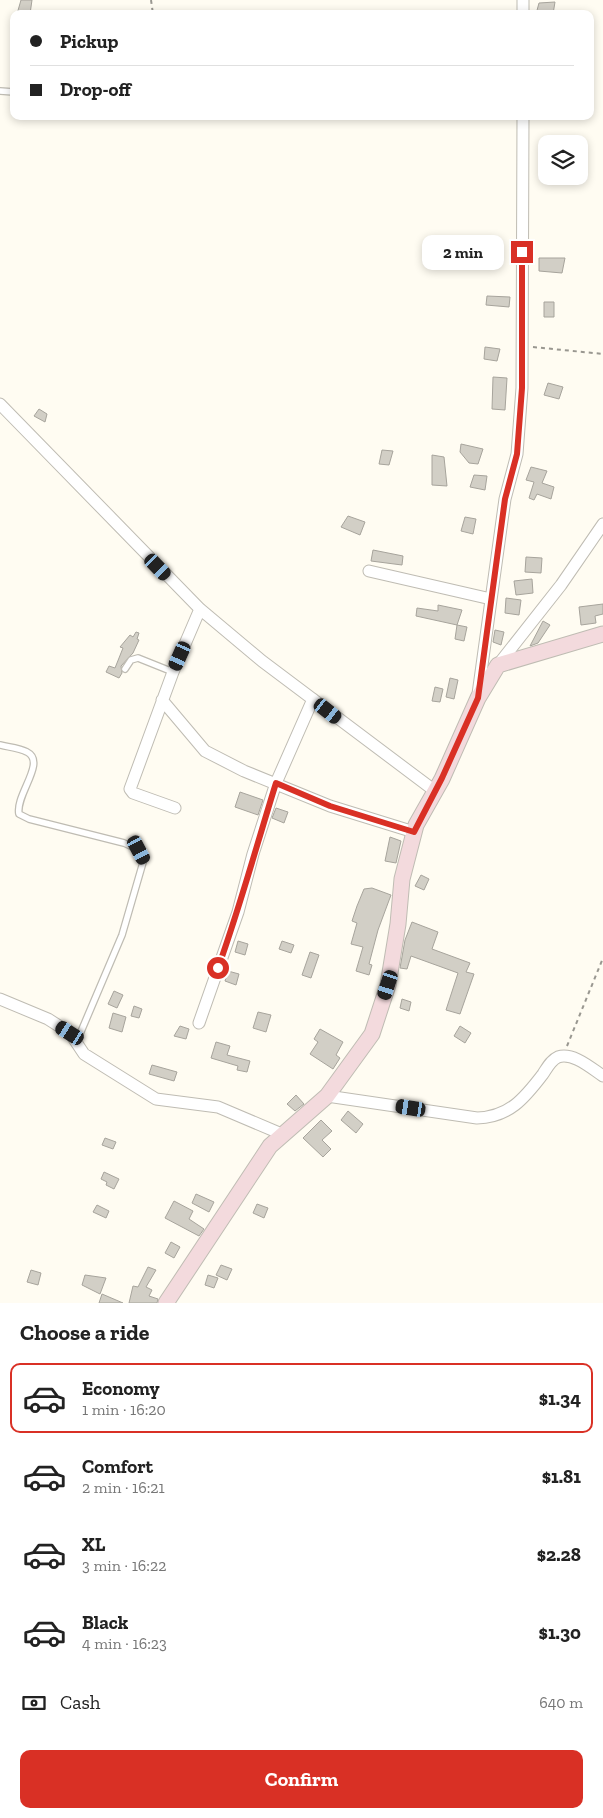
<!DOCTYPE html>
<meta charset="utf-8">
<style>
body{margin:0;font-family:"Zilla Slab",serif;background:#f6f6f6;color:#222;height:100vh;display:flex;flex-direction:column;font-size:19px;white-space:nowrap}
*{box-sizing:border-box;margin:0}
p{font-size:16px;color:#767676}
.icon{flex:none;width:28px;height:28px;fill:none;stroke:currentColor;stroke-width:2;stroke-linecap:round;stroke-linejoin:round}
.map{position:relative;height:1303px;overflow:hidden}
.sheet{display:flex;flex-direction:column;background:#fff;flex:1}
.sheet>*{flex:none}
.hud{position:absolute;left:10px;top:10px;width:584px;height:110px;border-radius:10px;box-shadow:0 2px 8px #0003;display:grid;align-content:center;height:110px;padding:0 20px;background:#fff}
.controls{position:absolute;left:538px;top:135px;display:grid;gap:10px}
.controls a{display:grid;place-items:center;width:50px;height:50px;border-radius:10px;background:#fff;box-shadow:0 2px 8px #0003;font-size:25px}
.end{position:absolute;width:22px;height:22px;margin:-11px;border:6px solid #d93025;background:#fff;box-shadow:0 0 0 2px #fff}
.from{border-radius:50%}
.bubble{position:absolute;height:35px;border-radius:10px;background:#fff;box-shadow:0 2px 8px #0003;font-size:16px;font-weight:800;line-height:35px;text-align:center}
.car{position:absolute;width:15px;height:30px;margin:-15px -8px;border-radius:6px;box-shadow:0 0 4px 1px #0007;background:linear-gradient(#222 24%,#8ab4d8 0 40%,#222 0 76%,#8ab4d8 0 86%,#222 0)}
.hud b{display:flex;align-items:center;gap:18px;height:48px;font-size:19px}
.hud b+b{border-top:1px solid #e0e0e0}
.hud i{width:12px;height:12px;background:#222}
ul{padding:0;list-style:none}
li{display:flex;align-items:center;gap:15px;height:70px;margin:0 10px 8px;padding:0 10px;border:2px solid transparent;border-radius:10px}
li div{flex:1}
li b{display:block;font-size:19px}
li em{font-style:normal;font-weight:800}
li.active{border-color:#d93025}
li>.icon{width:45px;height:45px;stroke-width:1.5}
h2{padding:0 20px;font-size:22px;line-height:60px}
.pay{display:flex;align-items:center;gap:12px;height:55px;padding:0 20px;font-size:19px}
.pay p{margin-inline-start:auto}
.action{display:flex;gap:10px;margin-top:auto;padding:10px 20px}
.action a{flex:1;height:58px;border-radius:10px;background:#d93025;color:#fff;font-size:20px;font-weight:800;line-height:58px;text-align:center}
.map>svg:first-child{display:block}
</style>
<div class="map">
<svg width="603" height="1303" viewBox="0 0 603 1303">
<rect width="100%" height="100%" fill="#fffcf2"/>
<path fill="#d2cfc6" stroke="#a7a49c" d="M21,0h11l-2,14h-13z
M555,2l-2,12h-17l3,-11z
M539,258h26l-3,15 -23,-2z
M487,296l23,1 -1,10 -23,-2z
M544,302h10v15h-10z
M485,347l15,2 -3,12 -13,-2z
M493,377l14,1 -2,32 -13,-1z
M548,383l15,4 -4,12 -15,-4z
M39,409l8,5 -2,8 -11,-6z
M461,444l22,5 -5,15 -9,-1 -9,-11z
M382,450l11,1 -4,14 -10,-1z
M432,455l12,2 3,29 -15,-1z
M531,467l16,4 -5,12 12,4 -3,12 -14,-5 -3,6 -5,-2 5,-16 -8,-2z
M474,475l13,1 -2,14 -15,-3z
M348,516l17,6 -5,13 -19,-8z
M465,517l11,2 -3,15 -12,-3z
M373,550l30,6 -1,9 -31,-4z
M526,557l16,1 -1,15 -16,-1z
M532,579l1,14 -17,2 -2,-14z
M506,598l15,2 -2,15 -14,-2z
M603,604v10l-8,2 1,7 -15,2 -2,-18z
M438,605l24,5 -5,15 -41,-9 1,-8 21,3z
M543,621l7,4 -12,18 -8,3z
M457,625l10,2 -3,14 -9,-2z
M495,630l9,2 -3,13 -8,-3z
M136,632l3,1 -2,6 2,1 -6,13 -12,13 1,7 -3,5 -13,-6 3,-6 6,2 8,-20 -3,-1 10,-12 3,2z
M450,678l8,2 -4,19 -8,-2z
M435,687l8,2 -3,13 -8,-1z
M240,792l23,8 -5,15 -23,-8z
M276,808l12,4 -4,11 -12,-5z
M390,837l11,4 -5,22 -11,-2z
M421,875l8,4 -5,11 -9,-4z
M372,888l19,7 -13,35 -9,34 3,1 -3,10 -13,-4 7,-24 -12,-3 6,-21 -5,-2 5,-15 7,-17z
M412,922l26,10 -6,17 38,14 -4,9 8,2 -14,40 -14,-4 12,-37 -47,-17 -4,13 -7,-1 5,-28z
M238,941l10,3 -3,11 -10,-3z
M282,941l12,4 -3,8 -12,-4z
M310,952l9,3 -8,23 -9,-3z
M228,971l11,3 -3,11 -11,-4z
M114,991l9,4 -6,13 -9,-4z
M402,999l9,3 -2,9 -9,-3z
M134,1006l8,3 -3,9 -8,-2z
M258,1012l13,3 -5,17 -13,-4z
M113,1013l13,4 -4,15 -13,-4z
M180,1026l9,3 -3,10 -12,-3z
M460,1026l11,7 -6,10 -11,-7z
M320,1029l23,13 -7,13 4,3 -7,11 -23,-15 8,-12 -4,-3z
M216,1042l14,4 -3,9 23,6 -3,11 -10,-2 1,-4 -27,-8z
M152,1065l25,7 -3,9 -25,-7z
M296,1095l8,9 -9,7 -8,-7z
M348,1111l15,13 -7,9 -15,-13z
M321,1120l11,11 -10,9 9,9 -8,8 -20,-19z
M105,1138l11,4 -3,7 -11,-4z
M104,1172l15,7 -5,10 -8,-4 1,-3 -6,-3z
M196,1194l18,8 -5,10 -17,-9z
M174,1201l19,10 -4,8 15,10 -5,7 -34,-18z
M257,1204l11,4 -4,10 -11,-5z
M97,1205l12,6 -3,7 -13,-6z
M171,1242l9,5 -6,11 -9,-5z
M221,1265l11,4 -5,11 -11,-5z
M148,1267l8,3 -10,17 6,3 -3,6 9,3 -1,4h-28l4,-17 5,1z
M31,1270l10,3 -3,12 -11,-3z
M85,1275l21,3 -6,16 -18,-9z
M208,1275l10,3 -4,10 -9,-3z
M102,1294l21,9h-24z"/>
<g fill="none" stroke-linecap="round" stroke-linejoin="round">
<defs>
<path id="lane" d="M0,91l14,1
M125,669l6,-9 7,-2 35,14
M0,745c8,2 20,3 27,7 20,10 -12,43 -8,62l10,5 95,24 15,7 5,9 -22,76 -45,106"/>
<path id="street" d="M523,14v-14
M0,404l200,205 62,52 173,130
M369,571l122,28
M498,665l63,-80 42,-61
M478,694l27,-195 12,-45 5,-66 1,-272
M162,700l43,51 39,20 86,35 84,26
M175,808l-42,-15 -3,-4 43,-117 27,-63
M0,999l48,20 22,14 14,21 72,45 62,8 66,28
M199,1023l39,-111 15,-58 23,-71 37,-84
M327,1096l150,22c32,-1 47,-19 66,-44 4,-6 8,-14 15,-17 15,-5 33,11 45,19"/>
<path id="secondary" d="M166,1303l104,-157 57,-50 45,-62 16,-49 10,-61 4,-45 14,-54 26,-46 36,-81 20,-33 105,-31"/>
</defs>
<use href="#lane" stroke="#bfbcb3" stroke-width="8"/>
<use href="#street" stroke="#bfbcb3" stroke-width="13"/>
<use href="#secondary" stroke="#bfbcb3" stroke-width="17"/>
<path stroke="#999790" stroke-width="2" stroke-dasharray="4 4" stroke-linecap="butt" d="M151,0l2,14
M533,347l70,7
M567,1046l36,-88"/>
<use href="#lane" stroke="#fff" stroke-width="5.5"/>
<use href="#street" stroke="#fff" stroke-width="11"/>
<use href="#secondary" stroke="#f3dadd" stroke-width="15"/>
</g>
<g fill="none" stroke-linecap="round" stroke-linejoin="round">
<path stroke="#d93025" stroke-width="6" d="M218,968c22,-61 39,-124 58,-185l54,23 84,26 28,-54 36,-80 27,-199 12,-45 5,-66v-136"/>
</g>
</svg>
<div class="controls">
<a><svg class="icon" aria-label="layers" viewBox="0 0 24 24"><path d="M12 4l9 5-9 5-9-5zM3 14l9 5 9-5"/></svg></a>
</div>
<i class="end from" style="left:218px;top:968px"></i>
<i class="end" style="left:522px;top:252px"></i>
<div class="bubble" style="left:422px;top:235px;width:82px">2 min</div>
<i class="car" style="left:158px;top:567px;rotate:136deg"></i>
<i class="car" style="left:180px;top:656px;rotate:204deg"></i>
<i class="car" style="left:328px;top:711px;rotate:128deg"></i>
<i class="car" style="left:139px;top:850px;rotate:152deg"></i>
<i class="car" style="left:388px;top:985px;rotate:198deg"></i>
<i class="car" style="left:70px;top:1033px;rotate:302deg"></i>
<i class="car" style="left:411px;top:1108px;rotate:279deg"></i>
<div class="hud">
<b><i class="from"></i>Pickup</b>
<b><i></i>Drop-off</b>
</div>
</div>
<section class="sheet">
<h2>Choose a ride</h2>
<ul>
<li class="active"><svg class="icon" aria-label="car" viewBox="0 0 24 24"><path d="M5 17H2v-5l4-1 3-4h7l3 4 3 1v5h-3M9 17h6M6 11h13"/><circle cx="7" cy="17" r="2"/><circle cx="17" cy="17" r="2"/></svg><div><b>Economy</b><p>1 min · 16:20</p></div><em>$1.34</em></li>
<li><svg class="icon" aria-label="car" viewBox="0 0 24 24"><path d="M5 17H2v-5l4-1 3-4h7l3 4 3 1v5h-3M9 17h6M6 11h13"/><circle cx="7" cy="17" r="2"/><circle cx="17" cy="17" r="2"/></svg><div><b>Comfort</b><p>2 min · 16:21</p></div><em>$1.81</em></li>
<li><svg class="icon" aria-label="car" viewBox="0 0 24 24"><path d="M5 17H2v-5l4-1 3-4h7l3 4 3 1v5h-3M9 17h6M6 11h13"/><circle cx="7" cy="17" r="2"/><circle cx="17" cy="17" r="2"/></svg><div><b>XL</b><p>3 min · 16:22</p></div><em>$2.28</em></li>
<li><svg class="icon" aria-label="car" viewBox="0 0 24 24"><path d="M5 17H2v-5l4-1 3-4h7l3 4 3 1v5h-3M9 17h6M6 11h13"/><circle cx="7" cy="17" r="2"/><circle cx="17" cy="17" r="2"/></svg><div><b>Black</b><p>4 min · 16:23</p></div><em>$1.30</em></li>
</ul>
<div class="pay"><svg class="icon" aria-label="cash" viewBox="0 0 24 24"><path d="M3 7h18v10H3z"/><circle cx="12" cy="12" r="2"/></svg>Cash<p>640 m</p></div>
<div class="action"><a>Confirm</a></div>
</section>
